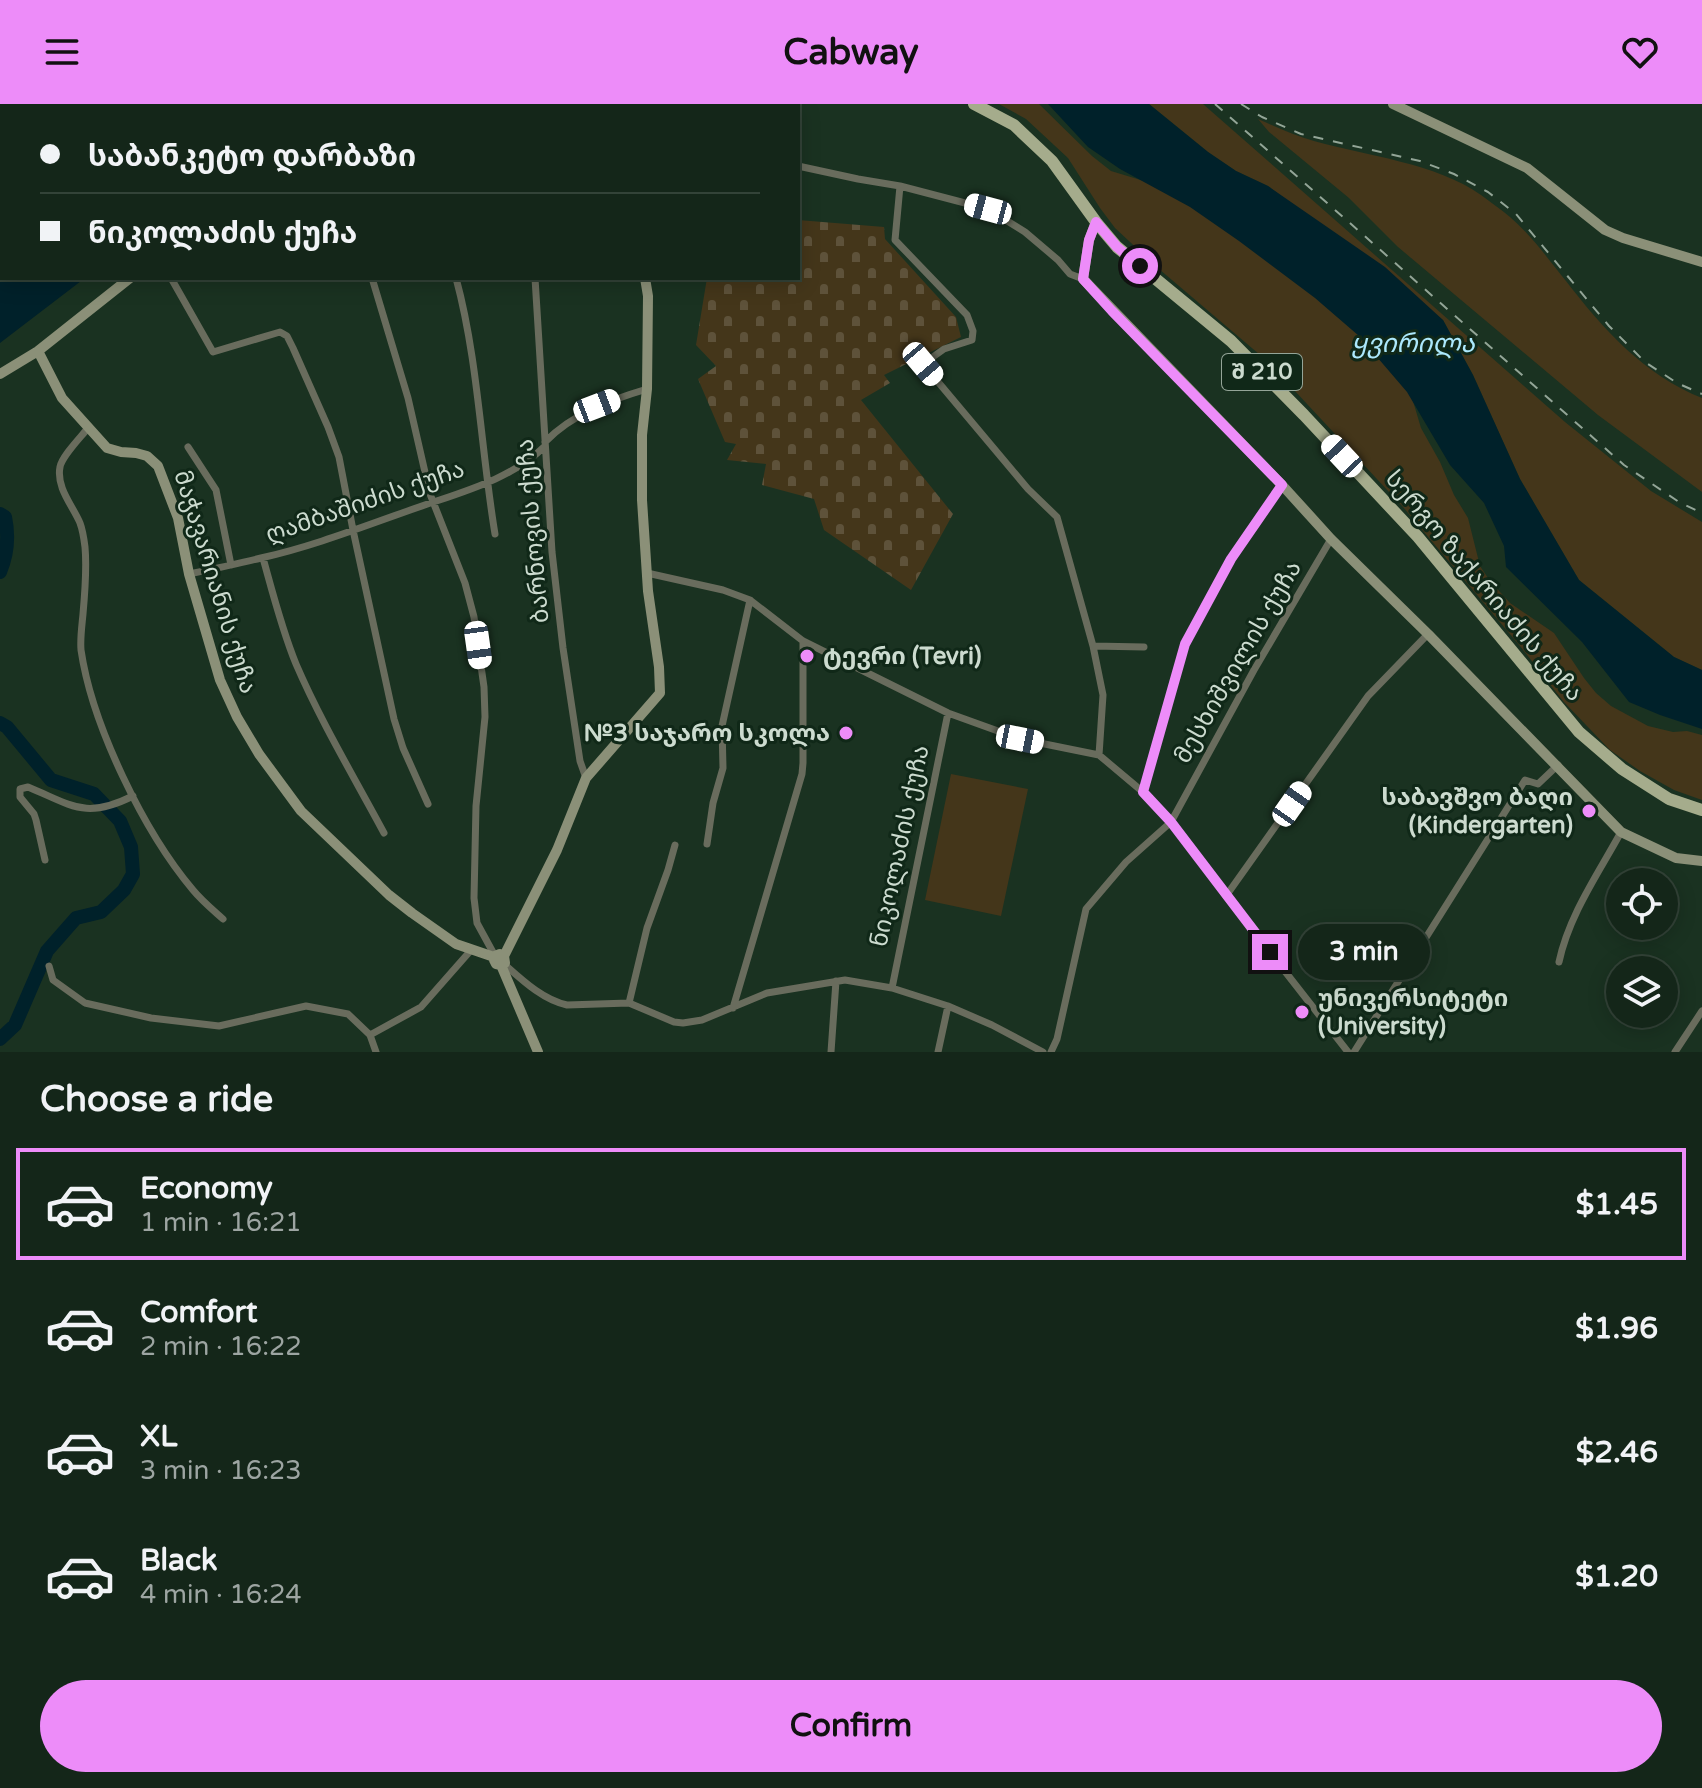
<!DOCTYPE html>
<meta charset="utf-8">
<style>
body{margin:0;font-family:"Varela Round","Noto Sans Georgian",sans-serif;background:#1d2e22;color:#f1f3f6;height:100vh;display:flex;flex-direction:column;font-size:30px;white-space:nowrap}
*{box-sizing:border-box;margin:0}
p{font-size:26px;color:#9da5a2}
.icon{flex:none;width:44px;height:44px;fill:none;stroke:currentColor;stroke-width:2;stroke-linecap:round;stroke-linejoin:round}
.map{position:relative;height:948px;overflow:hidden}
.details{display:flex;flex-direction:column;background:#142619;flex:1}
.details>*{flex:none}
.guide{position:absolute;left:0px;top:0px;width:800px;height:176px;box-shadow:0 4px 20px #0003,0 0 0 2px #334338;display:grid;align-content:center;height:176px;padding:0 40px;background:#142619}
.controls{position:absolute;left:1606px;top:764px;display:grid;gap:16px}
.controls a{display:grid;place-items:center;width:72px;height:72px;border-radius:50%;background:#142619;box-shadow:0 4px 20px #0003,0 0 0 2px #334338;font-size:40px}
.end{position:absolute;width:36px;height:36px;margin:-18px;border:10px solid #ed8cf9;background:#111;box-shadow:0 0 0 4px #111}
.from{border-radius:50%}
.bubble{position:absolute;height:56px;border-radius:28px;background:#142619;box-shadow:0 4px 20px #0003,0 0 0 2px #334338;font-size:26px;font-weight:700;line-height:56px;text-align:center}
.car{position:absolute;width:24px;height:48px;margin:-24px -12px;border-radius:10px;box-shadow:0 0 6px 2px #0007;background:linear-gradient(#fff 24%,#345 0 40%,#fff 0 76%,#345 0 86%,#fff 0)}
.guide b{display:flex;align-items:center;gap:28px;height:76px;font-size:30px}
.guide b+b{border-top:2px solid #334338}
.guide i{width:20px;height:20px;background:#f1f3f6}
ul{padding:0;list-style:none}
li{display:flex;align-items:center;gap:24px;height:112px;margin:0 16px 12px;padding:0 24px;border:4px solid transparent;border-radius:0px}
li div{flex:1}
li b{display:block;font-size:30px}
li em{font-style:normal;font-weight:700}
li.current{border-color:#ed8cf9}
li>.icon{width:72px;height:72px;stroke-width:1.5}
h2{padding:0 40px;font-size:36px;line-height:96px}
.cta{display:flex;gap:16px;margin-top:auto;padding:16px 40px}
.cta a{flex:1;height:92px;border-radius:48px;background:#ed8cf9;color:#111;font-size:32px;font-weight:700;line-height:92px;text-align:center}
header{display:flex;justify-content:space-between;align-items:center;height:104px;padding:0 40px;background:#ed8cf9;color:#111;font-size:36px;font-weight:700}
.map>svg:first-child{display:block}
</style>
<header><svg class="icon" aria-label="menu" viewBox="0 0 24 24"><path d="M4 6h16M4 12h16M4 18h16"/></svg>Cabway<svg class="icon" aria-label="heart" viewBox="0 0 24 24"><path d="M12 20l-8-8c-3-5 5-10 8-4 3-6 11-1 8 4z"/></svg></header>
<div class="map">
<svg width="1702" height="948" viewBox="0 0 1702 948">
<defs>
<pattern id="cemetery-stones" width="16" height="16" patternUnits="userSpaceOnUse" patternTransform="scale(2)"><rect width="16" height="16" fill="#44361a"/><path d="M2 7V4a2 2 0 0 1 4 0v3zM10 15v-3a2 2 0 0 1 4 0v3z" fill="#5e523a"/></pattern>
</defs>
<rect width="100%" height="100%" fill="#1a3221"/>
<path fill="#44361a" d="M999,0h40l53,52 19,15 33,10 100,54 46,20 120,136 11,37 19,34 14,33 14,23 12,48 10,15 20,22 44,30 30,45 12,15 15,13 37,20 25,6 14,-1 15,4v65l-28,-10 -34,-19 -30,-21 -47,-49 -43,-55 -117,-139 -137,-147 -107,-91 -44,-41 -15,-20 -32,-50 -42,-39z
M1149,0h54l362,318 86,69 51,31v148l-28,-13 -95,-77 -59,-101 -47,-104 -30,-55 -175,-134 -32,-15 -28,-19z
M1258,15c18,8 37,17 56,22 53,15 122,22 167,54 9,7 20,14 29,22 21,18 39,43 56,64 37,48 78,94 136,117v94l-104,-77 -200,-168 -49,-49 -80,-66z
M951,670l77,15 -27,127 -76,-16z"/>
<path fill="url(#cemetery-stones)" d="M798,116l86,7 1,12 71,78 5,20 -77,38 6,8 -29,17 92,114 -42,76 -87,-60 -10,-31 -52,-14 4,-21 -39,-4 9,-16 -11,-2 -27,-63 18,-13 -20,-21 11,-67h91z"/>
<path fill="#00212a" d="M1048,0h101l59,48 28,19 32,15 117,81 58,53 30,55 47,104 59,101 95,77 28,13v59l-42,-14 -31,-13 -47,-60 -76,-75 -2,-21 -20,-43 -34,-38 -43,-73 -48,-56 -44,-38 -76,-57 -49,-34 -70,-38 -32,-22z
M2,163v11h83l-85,65v-74z"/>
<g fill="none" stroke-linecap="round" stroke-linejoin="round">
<path stroke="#00212a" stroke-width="14" d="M0,410l5,3c4,19 3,36 -5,55
M0,619l7,4 44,53 43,14 26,27 11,26 2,27 -9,16 -23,22 -25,6 -29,33 -32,74 -15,14"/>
<path stroke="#696c5d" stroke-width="7" d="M29,0h8
M44,0v2
M408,0l1,2
M518,0v2
M564,0l1,2
M715,0l1,2
M798,62l60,13 42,7 88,23 37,23 33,28 12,14 13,5
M900,82l-5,54 72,75 6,16 -1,9 -28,9 -21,15 105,125 29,28 36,129 10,49 -4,60
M171,174l42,74 67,-20 7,4 6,12 35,79 11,30 14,73 41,189 9,29 25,56
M372,174l36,120 22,96 35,89 9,34 10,70 1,30 -9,89 -2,92 3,25 18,33
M456,174c22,81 25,172 39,256
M535,174l17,274 11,96 17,113 6,17
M88,324c-7,9 -26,28 -28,39 -4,21 13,39 20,56 3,8 4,16 5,24 2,22 0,45 -2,67 -1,11 -3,24 -2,36 11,75 63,182 112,240 9,11 20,20 30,29
M545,338c27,-28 65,-42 102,-53
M188,343l28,43 15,75
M263,454c10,36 19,72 33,106 25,58 58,113 88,169
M647,469l76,17 27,10 53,41 145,72 72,26 79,16 44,37 28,30 55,74 122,156
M189,470c24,-5 48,-10 72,-16 54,-12 106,-33 158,-51 43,-15 93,-28 126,-61
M1093,542l51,1
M1143,688l42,-148 46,-85 51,-74
M707,740l6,-41 10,-35 -1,-42 28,-126
M45,756l-9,-40 -2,-6 -14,-17v-8l8,-2c44,18 57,33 105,9
M1226,792l142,-200 60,-62
M1559,858c10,-47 39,-88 62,-130
M504,860c18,16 39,36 63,41l62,-2 45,19 9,1 19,-3 65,-27 78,-13 47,8 56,18 44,19 51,27
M49,862l4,14 32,23 66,15 68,8 87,-20 42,8 22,21 6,17
M892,884l56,-275
M629,899l18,-75 21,-58 7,-25
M733,904l69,-234 1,-11v-122
M370,931l51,-28 51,-58
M831,948l5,-71
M938,948l10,-46
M1051,948l6,-13 29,-130 40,-47 45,-40 83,-152 77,-131
M1354,948l171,-272 13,4 20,-19
M1675,948l27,-41"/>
<path stroke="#8b9078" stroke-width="10" d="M635,0v2
M1393,0l134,64 78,62 18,8 79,24
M162,2l2,-2
M367,2l5,-2
M1096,118l-7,18 -6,39 199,206 49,54 97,95 193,198 55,26 26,3
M0,145l2,-1
M38,247l24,47 45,50 14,4 15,1 11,3 11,10 20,52 11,56 31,106 17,37 22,37 42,57 88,84 23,18 44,31 38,13
M0,270l38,-23 92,-73
M504,852l-4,-2 -5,2 -1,4 2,4 5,1 4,-2 -1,-7 53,-106 29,-72 74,-85 -1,-26 -11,-76 -6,-91v-65l5,-46 1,-93 -3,-18
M501,861l37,87"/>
<path stroke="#a5ac8c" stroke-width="12" d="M974,0l40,21 38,36 44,61 21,25 114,94 73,74 114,122 161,195 43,37 47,30 33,11"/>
<path stroke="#93a597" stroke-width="2" stroke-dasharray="10 10" stroke-linecap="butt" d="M1215,0l409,361 55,37 23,11
M1241,0l21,13 39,17 119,27 34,13 34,18 28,22 93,112 36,36 32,21 25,11"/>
</g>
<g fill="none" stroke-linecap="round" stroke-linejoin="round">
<path stroke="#ed8cf9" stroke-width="10" d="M1140,162l-23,-19 -21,-25 -7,18 -6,39 29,32 170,174 -51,74 -46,85 -42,148 28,30 99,130"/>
</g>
<g fill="#ed8cf9" stroke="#102818" stroke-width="3">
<circle cx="807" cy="552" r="8"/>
<circle cx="846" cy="629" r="8"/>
<circle cx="1589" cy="707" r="8"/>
<circle cx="1302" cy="908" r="8"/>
</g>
<g text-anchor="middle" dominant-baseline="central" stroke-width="6" stroke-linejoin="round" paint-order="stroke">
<rect fill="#102818" stroke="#94a598" stroke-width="2" x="1222" y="250" width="80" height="36" rx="6"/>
<g font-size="22" font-weight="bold" fill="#ccdbcf">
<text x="1262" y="268">შ 210</text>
</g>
<g font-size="24" fill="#ccdbcf" stroke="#102818">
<text transform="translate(365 398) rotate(-19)">ღამბაშიძის ქუჩა</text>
<text transform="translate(533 427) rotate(-95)">ბარნოვის ქუჩა</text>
<text transform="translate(215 478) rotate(73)">მაჭავარიანის ქუჩა</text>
<text transform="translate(1484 482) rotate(50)">სერგო ზაქარიაძის ქუჩა</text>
<text transform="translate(1238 558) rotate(-60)">მესხიშვილის ქუჩა</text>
<text transform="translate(900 742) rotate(-78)">ნიკოლაძის ქუჩა</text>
</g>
<g font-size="24" font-weight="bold" fill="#ccdbcf" stroke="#102818" text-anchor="start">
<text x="823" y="552">ტევრი (Tevri)</text>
<text x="830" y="629" text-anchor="end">№3 საჯარო სკოლა</text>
<text x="1573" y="693" text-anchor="end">საბავშვო ბაღი<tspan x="1573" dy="28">(Kindergarten)</tspan></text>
<text x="1318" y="894">უნივერსიტეტი<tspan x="1318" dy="28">(University)</tspan></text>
</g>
<g font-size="26" font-style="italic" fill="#ace8fc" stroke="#102818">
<text x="1413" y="239">ყვირილა</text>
</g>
</g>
</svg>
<div class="controls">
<a><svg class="icon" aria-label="locate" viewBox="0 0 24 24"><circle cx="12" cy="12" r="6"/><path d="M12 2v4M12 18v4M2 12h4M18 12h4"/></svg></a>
<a><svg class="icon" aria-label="layers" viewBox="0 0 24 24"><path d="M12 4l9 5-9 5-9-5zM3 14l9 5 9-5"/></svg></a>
</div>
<i class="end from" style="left:1140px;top:162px"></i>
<i class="end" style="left:1270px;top:848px"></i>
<div class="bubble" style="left:1298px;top:820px;width:132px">3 min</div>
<i class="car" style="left:988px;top:105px;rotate:285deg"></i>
<i class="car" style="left:923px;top:260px;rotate:140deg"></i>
<i class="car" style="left:597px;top:302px;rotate:69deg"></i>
<i class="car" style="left:1342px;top:352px;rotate:317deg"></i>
<i class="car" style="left:478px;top:541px;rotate:172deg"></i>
<i class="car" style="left:1020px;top:635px;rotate:101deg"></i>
<i class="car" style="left:1292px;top:700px;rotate:35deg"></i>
<div class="guide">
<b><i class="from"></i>საბანკეტო დარბაზი</b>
<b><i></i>ნიკოლაძის ქუჩა</b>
</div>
</div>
<section class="details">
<h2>Choose a ride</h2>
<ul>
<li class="current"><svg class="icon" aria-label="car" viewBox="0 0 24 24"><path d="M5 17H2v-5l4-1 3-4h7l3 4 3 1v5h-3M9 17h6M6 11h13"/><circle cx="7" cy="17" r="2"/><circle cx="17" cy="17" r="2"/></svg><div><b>Economy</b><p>1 min · 16:21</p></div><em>$1.45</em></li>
<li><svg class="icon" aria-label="car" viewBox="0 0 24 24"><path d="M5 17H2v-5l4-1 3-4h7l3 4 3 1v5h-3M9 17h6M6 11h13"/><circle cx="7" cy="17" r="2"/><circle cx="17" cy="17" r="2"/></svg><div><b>Comfort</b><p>2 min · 16:22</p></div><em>$1.96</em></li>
<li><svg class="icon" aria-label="car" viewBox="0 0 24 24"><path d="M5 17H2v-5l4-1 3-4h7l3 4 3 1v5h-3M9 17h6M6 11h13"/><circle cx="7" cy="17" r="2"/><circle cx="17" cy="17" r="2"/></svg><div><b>XL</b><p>3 min · 16:23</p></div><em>$2.46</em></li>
<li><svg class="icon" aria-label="car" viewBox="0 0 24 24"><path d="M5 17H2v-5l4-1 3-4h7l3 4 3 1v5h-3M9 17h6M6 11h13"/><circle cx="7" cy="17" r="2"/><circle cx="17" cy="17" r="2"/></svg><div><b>Black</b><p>4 min · 16:24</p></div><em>$1.20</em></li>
</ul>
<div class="cta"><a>Confirm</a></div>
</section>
